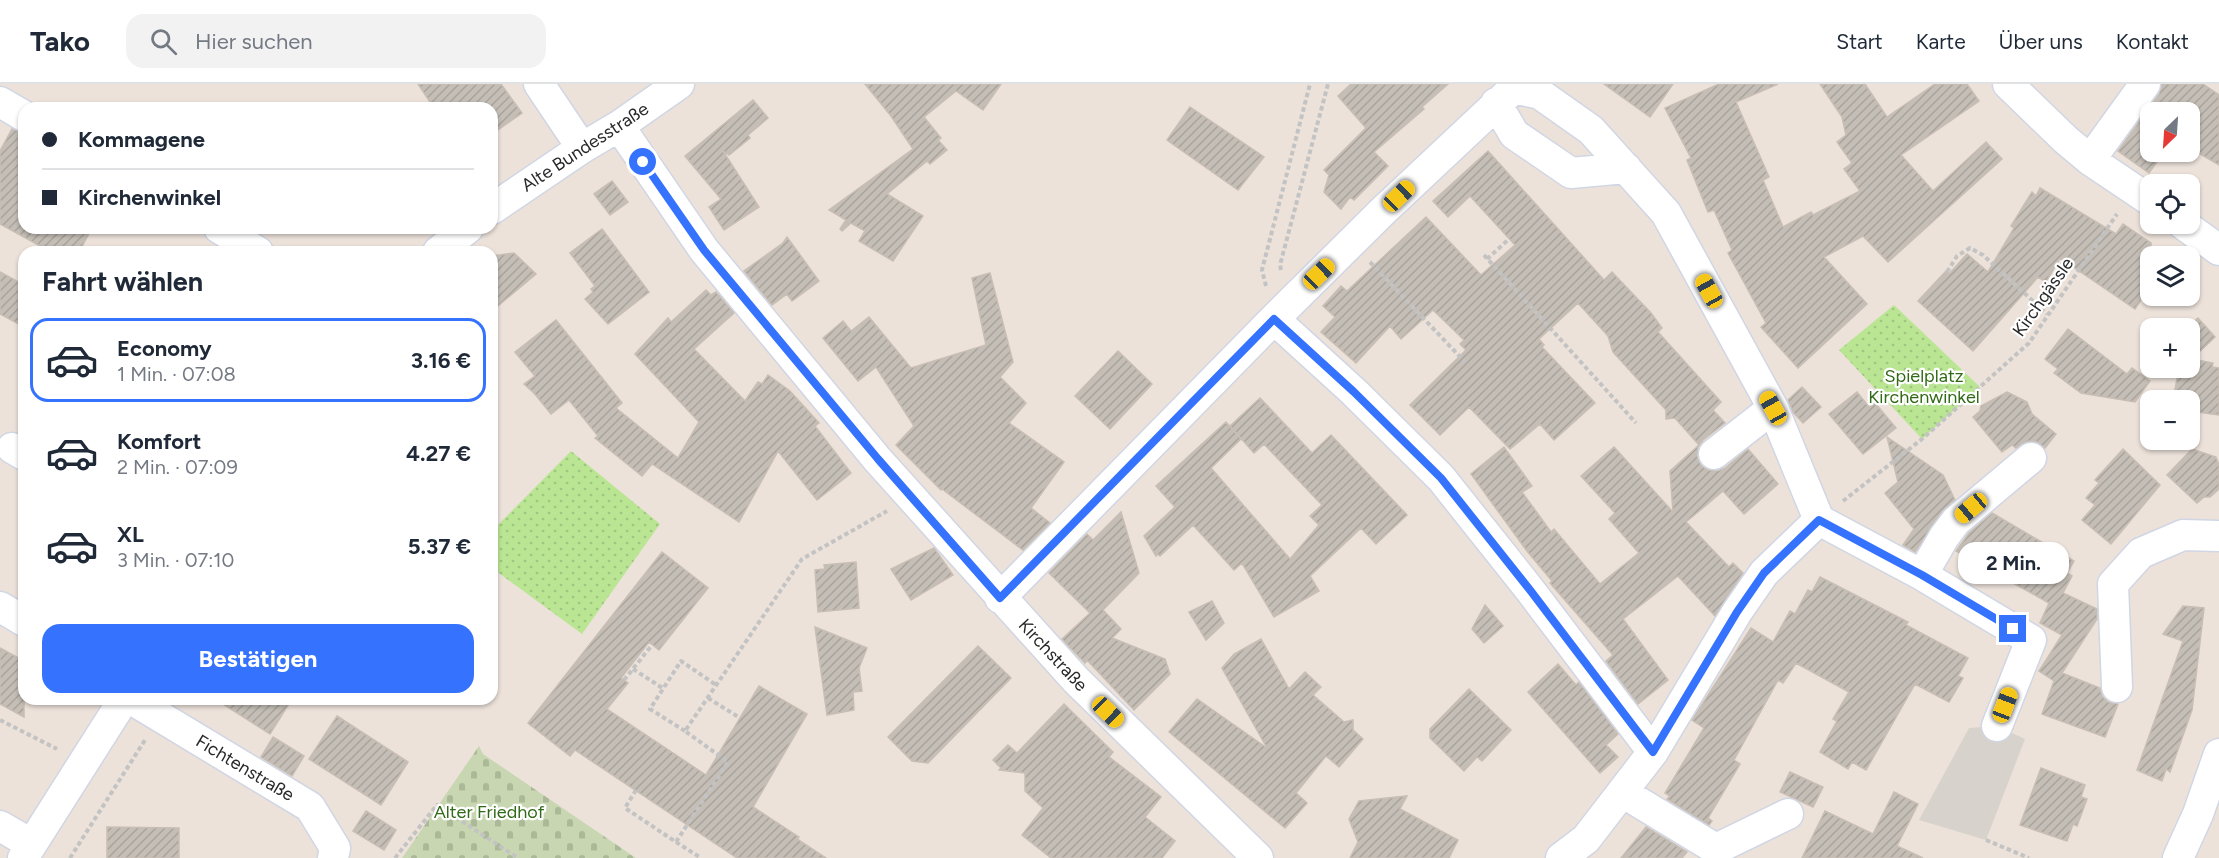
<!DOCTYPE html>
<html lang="de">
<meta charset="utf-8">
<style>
body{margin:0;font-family:Figtree,sans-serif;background:#f2f2f3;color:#1f2937;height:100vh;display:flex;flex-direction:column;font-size:22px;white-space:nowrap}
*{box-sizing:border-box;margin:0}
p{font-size:20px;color:#747a83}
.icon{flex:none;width:33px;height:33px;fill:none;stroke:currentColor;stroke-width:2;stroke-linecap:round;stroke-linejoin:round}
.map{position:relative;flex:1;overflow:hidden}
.panel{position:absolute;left:18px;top:162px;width:480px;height:459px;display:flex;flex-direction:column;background:#fff;border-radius:18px;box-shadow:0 2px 4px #0004}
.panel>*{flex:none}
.banner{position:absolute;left:18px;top:18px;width:480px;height:132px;border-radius:18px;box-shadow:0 2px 4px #0004;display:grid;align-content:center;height:132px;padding:0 24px;background:#fff}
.needle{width:39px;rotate:205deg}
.controls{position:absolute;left:2140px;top:18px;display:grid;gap:12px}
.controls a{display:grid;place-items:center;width:60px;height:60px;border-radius:12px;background:#fff;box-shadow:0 2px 4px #0004;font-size:30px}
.end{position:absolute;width:27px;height:27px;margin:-14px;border:8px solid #3573ff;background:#fff;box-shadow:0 0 0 3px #fff}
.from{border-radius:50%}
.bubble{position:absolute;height:42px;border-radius:18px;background:#fff;box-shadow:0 2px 4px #0004;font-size:20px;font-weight:700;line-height:42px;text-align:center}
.car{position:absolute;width:18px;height:36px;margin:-18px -9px;border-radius:8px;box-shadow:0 0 4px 2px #0007;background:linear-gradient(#f5c518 24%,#345 0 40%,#f5c518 0 76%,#345 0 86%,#f5c518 0)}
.banner b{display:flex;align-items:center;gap:21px;height:57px;font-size:22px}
.banner b+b{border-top:2px solid #e0e1e3}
.banner i{width:15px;height:15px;background:#1f2937}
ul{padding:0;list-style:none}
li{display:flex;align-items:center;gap:18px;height:84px;margin:0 12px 9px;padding:0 12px;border:3px solid transparent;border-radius:18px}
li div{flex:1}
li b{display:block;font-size:22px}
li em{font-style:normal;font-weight:700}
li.on{border-color:#3573ff}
li>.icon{width:54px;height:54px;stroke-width:1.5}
h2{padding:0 24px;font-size:27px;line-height:72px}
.action{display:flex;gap:12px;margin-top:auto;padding:12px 24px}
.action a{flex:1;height:69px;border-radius:18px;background:#3573ff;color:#fff;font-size:24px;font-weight:700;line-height:69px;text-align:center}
header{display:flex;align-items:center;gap:36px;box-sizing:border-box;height:84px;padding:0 30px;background:#fff;border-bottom:2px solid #e0e1e3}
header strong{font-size:28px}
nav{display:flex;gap:33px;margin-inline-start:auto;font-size:21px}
.search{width:420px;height:54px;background:#f2f2f3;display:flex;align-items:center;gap:15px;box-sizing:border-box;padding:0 21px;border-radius:18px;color:#747a83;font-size:22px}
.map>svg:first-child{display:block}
</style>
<header>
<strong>Tako</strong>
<div class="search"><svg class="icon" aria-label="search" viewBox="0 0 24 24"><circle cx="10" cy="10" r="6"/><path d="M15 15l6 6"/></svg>Hier suchen</div>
<nav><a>Start</a><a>Karte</a><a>Über uns</a><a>Kontakt</a></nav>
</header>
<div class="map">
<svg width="2219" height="774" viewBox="0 0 2219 774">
<defs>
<pattern id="grass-dots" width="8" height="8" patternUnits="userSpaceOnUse" patternTransform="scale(1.5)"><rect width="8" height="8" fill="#bae694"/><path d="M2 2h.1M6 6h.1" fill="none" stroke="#a0c580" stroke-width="1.8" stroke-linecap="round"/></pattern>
<pattern id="cemetery-stones" width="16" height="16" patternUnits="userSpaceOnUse" patternTransform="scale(1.5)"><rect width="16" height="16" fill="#c8d7b1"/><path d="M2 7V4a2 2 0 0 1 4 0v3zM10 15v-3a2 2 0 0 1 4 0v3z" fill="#acb998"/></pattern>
<pattern id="building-hatch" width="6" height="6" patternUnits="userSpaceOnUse" patternTransform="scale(1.5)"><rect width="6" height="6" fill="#c4beb6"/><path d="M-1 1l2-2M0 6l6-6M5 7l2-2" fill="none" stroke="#a8a39c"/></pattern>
</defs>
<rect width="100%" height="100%" fill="#ece2da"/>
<path fill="url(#grass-dots)" d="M1894,221l86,82 -58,52 -83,-89z
M571,367l89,73 -78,110 -90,-66v-37z"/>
<path fill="url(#cemetery-stones)" d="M479,662l4,8 153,104h-234z"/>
<path fill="#d8d2cd" d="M1997,642l28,13 -39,101 -67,-20 50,-92z"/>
<path fill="url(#building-hatch)" stroke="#c8beb4" stroke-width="1.5" d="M418,0h83l21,29 -30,21v-26h-58z
M865,0h136l-18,26 -27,-19 -32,26 17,21 -3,2 9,10 -17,14 -3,-3 -40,33 36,22 -30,45 -34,-20 6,-10 -14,-8 -9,8 -2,-2 6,-9 -17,-10 84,-61 -22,-33z
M1351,0h97l-26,23 2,2 -50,43 14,14 -34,34 -4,-3 -9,12 -17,-17 5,-17 -5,-5 42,-42 -28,-32z
M1604,0h69l-23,33z
M1719,0h59l-42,18 33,75 -6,3 20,47 28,-15 2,3 47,-24 -16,-22 8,-6 -15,-21 9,-7 -4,-18 -22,-33h45l22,33 48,-33h32l12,17 -78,54 32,36 53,-49 16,17 -114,103 -25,-26 -39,21 43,47 -69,64 -37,-41 5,-4 -38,-70 4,-3 -18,-40 -6,2 -21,-52 4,-2 -26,-50z
M2162,0h41l16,11v70l-29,-17v-36h-39v40h13l-15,21 -31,-22 41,-57z
M753,16l15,18 -20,17 2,3 -21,17 -6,-4 36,56 -35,23 -15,-23 12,-8 -36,-43z
M1190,23l74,50 -26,33 -71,-50z
M12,45l12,4v95h68l-13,24h-28l-51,-28v-73z
M1488,67l116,129 8,-8 39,41 11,15 -4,4 63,70 -8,8 12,13 -22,17 -5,7 -1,9 4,9 7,5 9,1 8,-3 23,-19 30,35 -34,30 -21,-23 -37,31 43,45 4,-4 10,10 -28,43 -37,-40 -55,43 45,61 -30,24 -32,-43 7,-6 -63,-72 2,-2 -25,-30 -56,-77 33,-27 28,39 -10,6 29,40 3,-3 46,55 39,-31 -30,-34 6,-6 -34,-37 33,-29 59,65 -3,-41 29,-26 -24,-27 -9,1v-9l-53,-58 -5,-16 -30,-33 -39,36 5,6 -2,2 53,56 -41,37 -14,-16 -30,25 -41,-42 -29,28 -30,-30 56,-55 -6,-6 4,-4 -31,-30 -32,29 -11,-13 -34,37 -35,-31 14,-15 -12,-11 18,-20 6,5 79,-74 55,58 34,-30 -45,-49 -22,21 -15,-16z
M612,97l16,21 -18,13 -16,-21z
M2040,104l76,46 7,-10 28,19v42l-16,24 -75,-51 -14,24 -8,-5 -65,74 -55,-50 28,-30 3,3 18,-20 21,18 26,-44 -3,-2 21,-34 4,4z
M602,145l47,63 -41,32 -23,-25 8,-7 -2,-3 4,-3 -25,-33z
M787,153l32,44 -27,20 -5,-7 -15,11 -28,-34 39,-28z
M514,169l22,21 -44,37v-55z
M0,188l24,13v42l-24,-13z
M990,189l23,89 -13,15 26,26 -17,20 55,39 -33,46 19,15 -27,27 -81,-61 -1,1 -45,-45 18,-19 -38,-59 -18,14 -35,-43 20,-17 8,10 18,-14 42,51 75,-23 -14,-67z
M706,206l5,5 5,-3 18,21 -40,36 51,52 13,-19 4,2 6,-9 22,16 29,32 -4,3 36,47 -34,27 -39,-49 -39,71 -87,-58 -10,12 -47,-38 3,-2 -29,-36 -18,14 -17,-21 -10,-9 11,-8 -20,-24 41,-32 66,83 -6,5 62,50 21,-36 -64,-68 33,-36 3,4z
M2198,234l17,19 -23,22 21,4 -1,4 7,1v47l-29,-4v-11h-17l6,-32h11v-40h-3z
M2068,245l59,45 5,-6 18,13 -15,21 -54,-9 -27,-20 4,-4 -13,-10z
M1118,267l34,33 -42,45 -35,-33z
M1802,303l19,20 -18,16 -10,-11 -5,-12z
M1857,308l12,15 6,-4 21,25 -33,26 -34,-40z
M2007,308l20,10 5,12 24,20 -11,14 -8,-6 -8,-1 -13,7 -4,-3 -10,7 -29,-35 7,-6 1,-5z
M1260,314l52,55 19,-18 76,80 -31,29 -15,-16 -51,48 9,15 -45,26 -32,-54 -8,7 -41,-45 -33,31 -2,-2 -2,2 -12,-20 31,-29 -19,-21 70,-64 15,17 -30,29 79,91 29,-34 -9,-9 12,-11 -58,-61 -10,9 -24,-27z
M1887,353l56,38 12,25 -13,11 -27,41 -12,-7 11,-16 -29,-36 13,-11z
M2123,365l37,36 -49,59 -29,-24 13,-15 -9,-7 13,-15 -4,-3z
M2192,365l24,8 3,8v24l-9,8h-6l-7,6 -30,-28z
M1121,428l18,61 -36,37 18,19 -9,9 53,21 5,15 -36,36 -47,-50 -2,3 -23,-24 28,-26 -41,-40 38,-39 6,6z
M1992,429l82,48 -7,12 5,3 -9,17 34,16v10l-35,54 38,15 2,8 6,6 10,2 -13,33 -63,-23 12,-33 -15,-10 23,-36 -22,-12 9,-20 -93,-52 13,-18z
M934,464l19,27 -42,25 -20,-31z
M662,468l46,36 -49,62 -10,-8 -28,36 7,5 -21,26 99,66 53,-89 48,28 -54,93 46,30 -2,2 29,19h-89l-162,-108 -5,6 -42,-33z
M856,478l3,46 -41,4 -3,-42 10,-1 -1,-4z
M1820,493l88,45 -2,3 62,33 -10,18 5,2 -14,24 -34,-18 -49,86 -14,-8 -4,7 -28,-17 17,-31 -4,-2 16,-27 -53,-29 -13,20 -5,-3 -44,80 6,4 -32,54 4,3 -3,4 -42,-26 3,-3 -5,-3 39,-65 -12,-8 59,-92 22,14 17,-31 5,3 13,-24 4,2z
M1212,517l12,22 -18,17 -17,-28z
M1485,521l18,21 -19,17 -12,-14z
M2183,522l21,2 -12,102 -22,62 -4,-3 -4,12 -25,-11 46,-129 -20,-7z
M815,543l52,21 -8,20 3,23 -9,1 1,18 -27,5z
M1261,555l28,50 16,-17 16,15 -8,8 31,27 9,-2v10l10,9 -24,28 -13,-11 -30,37 11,10 -22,25 -116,-96 28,-33 70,49 -45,-80 12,-14z
M978,562l33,32 -83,85 -16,-2 -24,-24z
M0,564l24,13v56l-24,-13z
M1558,580l18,21 3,-3 39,52 -12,11 12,12 -18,16 -72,-81z
M1469,605l42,41 -29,31 -5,-4 -13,14 -34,-33v-9z
M215,615h77l-22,35z
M1064,620l49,48 -4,5 52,40 -16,20 30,24 -13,17h-111l-29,-23 21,-27 -18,-17v-18l-26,-3 2,-2 -8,-8 15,-15 9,8z
M337,632l71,46 -27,43 -72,-46z
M273,653l31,19 -12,20 -31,-19z
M2041,684l44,17 -4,12 6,2 -10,27 -4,-2 -6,17 -47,-16z
M1790,688l33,15 -10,20 -33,-15z
M1894,708l24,12 -21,42 26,12h-121l23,-47 48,23z
M1407,712l-7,13 58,31 -9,18h-99l8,-16 -9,-23 10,-18z
M366,727l30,19 -12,20 -31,-19z
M107,743l72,1v30h-72z
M1646,743l41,25 -5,6h-61z"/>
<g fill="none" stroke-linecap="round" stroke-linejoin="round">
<defs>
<path id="minor" d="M539,0l43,64
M2008,0l58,56 24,20 61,41
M0,18l24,14
M1496,19l18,31 57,39 55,-5
M619,42l85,124 173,209 199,221 182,178
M2090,76l55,-76
M492,125l90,-61 37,-22 60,-42
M2183,140l36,26
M219,144l39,24
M438,168l30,-24
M1274,235l80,73 87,86 89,112 123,162
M12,364l12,7
M1714,370l59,-46
M1819,436l103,55 109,65 -34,86
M1922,491l22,-38 12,-16 75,-63
M1000,514l274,-279 109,-108 131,-123 26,6 51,36 75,83 107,195 46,112
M0,523l24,14
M2117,603l-4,-103 28,-31 42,-18 36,1
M131,615l179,108 25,41 -2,10
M1622,708l94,57 72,-35
M0,742l31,18
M23,774l101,-159
M1561,774l25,-19 67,-87 84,-140 27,-39 55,-53
M2178,774l20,-44 21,-60"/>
</defs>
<use href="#minor" stroke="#d0d6e3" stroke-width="33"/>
<path stroke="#c3c3c3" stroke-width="4" stroke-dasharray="4.5 3" stroke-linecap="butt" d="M1484,171l152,168
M1487,175l22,-20
M1370,178l95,100
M1281,186l-1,-5 48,-181
M1947,188l10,-16 13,-8 13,7 64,59
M1266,202l-4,-16 48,-186
M1843,417l79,-62 107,-96 88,-129
M633,585l31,20
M624,596l28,-35
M708,614l32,20
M0,636l57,29
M685,647l-35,-22 31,-48 35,24
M636,706l-11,18 51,34 52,-80 -43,-31 117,-172 85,-48
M1986,756l43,18
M676,758l25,16
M70,774l75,-118
M395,774l42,-53 81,53"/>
<use href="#minor" stroke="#fff" stroke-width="30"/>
</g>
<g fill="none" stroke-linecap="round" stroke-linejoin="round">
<path stroke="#3573ff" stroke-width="8" d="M643,78l61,88 174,209 122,139 274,-279 80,73 87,86 89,112 123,162 84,-140 27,-39 55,-53 103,55 91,54"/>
</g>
<g text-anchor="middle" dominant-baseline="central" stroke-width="4.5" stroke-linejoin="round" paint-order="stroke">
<g font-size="18" fill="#292929" stroke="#fff">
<text transform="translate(585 63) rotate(-33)">Alte Bundesstraße</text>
<text transform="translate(2043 213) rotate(-55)">Kirchgässle</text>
<text transform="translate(1053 571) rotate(47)">Kirchstraße</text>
<text transform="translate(245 684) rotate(31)">Fichtenstraße</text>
</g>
<g font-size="18" fill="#316a16" stroke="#fff">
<text x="1924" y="292">Spielplatz<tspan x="1924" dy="21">Kirchenwinkel</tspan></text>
<text x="489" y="728">Alter Friedhof</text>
</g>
</g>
</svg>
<div class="controls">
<a><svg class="needle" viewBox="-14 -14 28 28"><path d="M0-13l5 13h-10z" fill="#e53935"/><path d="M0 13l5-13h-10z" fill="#747a83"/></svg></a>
<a><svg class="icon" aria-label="locate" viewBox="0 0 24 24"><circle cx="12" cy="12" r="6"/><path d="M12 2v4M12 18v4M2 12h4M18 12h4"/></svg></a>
<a><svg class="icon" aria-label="layers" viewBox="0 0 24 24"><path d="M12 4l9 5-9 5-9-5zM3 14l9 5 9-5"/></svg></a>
<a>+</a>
<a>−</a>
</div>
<i class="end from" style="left:643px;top:78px"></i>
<i class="end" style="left:2013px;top:545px"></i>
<div class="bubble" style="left:1958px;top:458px;width:111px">2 Min.</div>
<i class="car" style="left:1399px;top:112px;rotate:46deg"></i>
<i class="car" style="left:1319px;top:190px;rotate:46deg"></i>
<i class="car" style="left:1709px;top:207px;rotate:331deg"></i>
<i class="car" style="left:1773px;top:324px;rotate:331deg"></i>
<i class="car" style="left:1971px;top:424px;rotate:230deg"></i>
<i class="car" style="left:2005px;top:621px;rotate:21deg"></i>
<i class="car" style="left:1108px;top:628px;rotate:134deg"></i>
<div class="banner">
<b><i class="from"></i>Kommagene</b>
<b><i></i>Kirchenwinkel</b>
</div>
<section class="panel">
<h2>Fahrt wählen</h2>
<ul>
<li class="on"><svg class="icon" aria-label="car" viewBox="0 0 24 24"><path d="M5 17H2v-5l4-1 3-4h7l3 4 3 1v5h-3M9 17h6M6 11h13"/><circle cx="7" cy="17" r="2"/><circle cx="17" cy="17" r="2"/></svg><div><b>Economy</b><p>1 Min. · 07:08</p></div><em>3.16 €</em></li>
<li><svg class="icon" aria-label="car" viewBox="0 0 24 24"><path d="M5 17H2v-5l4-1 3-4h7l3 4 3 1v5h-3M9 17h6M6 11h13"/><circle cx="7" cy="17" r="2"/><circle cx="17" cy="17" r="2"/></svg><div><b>Komfort</b><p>2 Min. · 07:09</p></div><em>4.27 €</em></li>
<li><svg class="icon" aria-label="car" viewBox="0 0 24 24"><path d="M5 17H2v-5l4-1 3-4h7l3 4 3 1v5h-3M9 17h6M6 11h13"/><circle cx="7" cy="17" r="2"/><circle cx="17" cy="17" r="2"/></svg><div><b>XL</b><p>3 Min. · 07:10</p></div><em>5.37 €</em></li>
</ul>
<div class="action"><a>Bestätigen</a></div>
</section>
</div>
